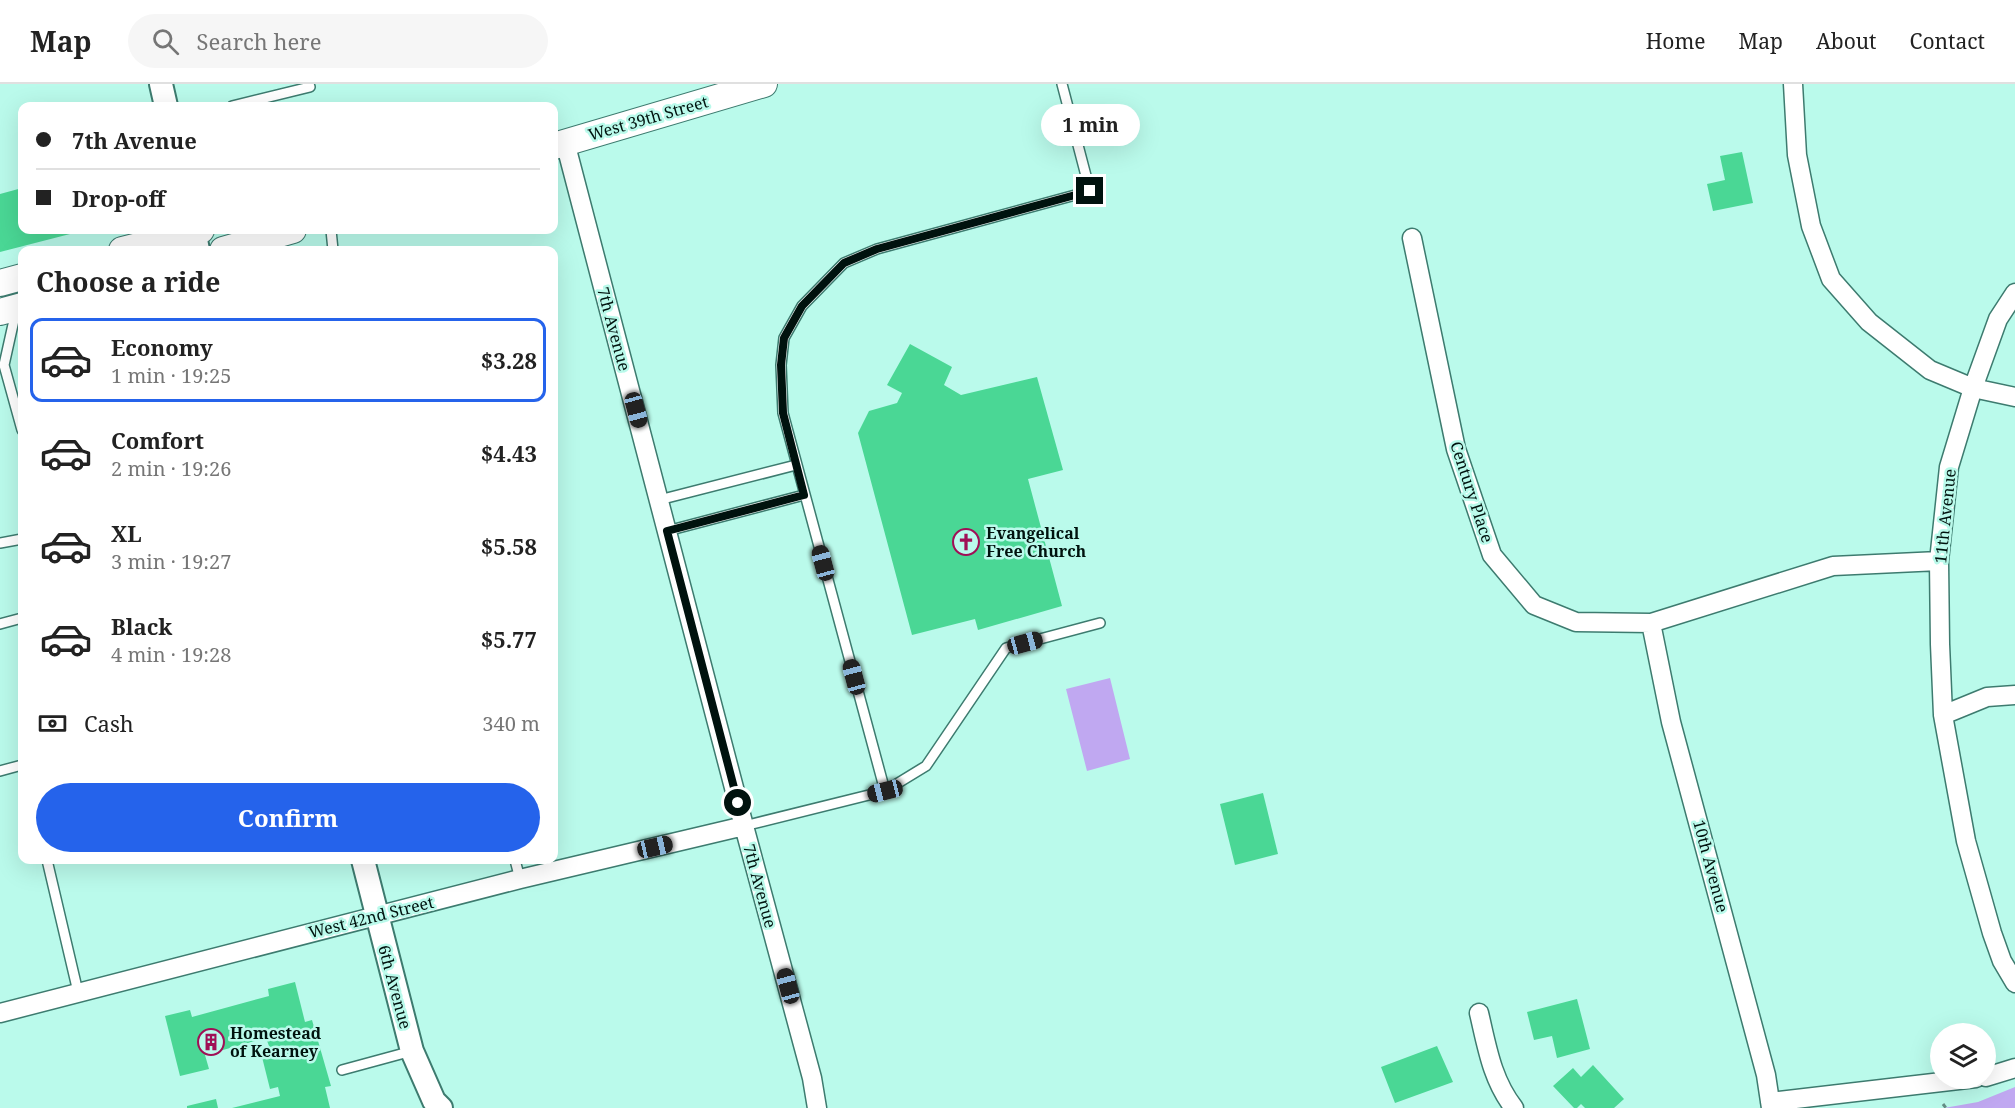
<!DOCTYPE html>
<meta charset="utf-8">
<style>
body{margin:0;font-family:"Noto Serif",serif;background:#f6f6f6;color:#222;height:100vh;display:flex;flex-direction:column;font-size:22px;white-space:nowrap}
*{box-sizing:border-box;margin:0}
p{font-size:20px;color:#767676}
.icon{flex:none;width:33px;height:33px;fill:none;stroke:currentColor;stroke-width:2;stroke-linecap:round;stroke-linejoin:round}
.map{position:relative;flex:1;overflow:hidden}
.drawer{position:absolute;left:18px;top:162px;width:540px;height:618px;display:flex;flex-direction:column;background:#fff;border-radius:12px;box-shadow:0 6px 24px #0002}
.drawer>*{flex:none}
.top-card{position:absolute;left:18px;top:18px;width:540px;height:132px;border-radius:12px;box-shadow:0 6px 24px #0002;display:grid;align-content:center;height:132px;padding:0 18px;background:#fff}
.tools{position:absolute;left:1930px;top:939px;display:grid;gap:12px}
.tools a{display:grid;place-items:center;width:66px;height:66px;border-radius:50%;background:#fff;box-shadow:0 6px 24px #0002;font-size:30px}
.end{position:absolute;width:27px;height:27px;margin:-14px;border:8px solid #00120e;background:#fff;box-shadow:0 0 0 3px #fff}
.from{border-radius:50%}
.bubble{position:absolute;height:42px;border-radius:21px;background:#fff;box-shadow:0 6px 24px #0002;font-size:20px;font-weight:700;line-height:42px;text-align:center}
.car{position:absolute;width:18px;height:36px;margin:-18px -9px;border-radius:8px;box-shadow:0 0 4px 2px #0007;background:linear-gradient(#222 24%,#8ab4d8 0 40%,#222 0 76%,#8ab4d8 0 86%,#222 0)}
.top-card b{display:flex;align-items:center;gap:21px;height:57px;font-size:22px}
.top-card b+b{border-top:2px solid #e0e0e0}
.top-card i{width:15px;height:15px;background:#222}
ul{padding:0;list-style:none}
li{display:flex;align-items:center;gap:18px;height:84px;margin:0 12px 9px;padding:0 6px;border:3px solid transparent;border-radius:12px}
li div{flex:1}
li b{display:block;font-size:22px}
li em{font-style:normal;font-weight:700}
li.selected{border-color:#2563eb}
li>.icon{width:54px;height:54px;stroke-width:1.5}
h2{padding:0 18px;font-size:27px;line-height:72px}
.pay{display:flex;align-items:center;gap:15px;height:66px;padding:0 18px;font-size:22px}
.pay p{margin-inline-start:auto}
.button{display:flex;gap:12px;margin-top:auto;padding:12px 18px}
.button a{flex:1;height:69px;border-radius:36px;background:#2563eb;color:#fff;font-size:24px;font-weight:700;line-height:69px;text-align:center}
header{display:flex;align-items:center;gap:36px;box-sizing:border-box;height:84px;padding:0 30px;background:#fff;border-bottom:2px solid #e0e0e0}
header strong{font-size:28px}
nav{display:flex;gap:33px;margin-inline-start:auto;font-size:21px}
.search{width:420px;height:54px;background:#f6f6f6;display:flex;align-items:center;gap:15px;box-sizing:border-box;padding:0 21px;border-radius:33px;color:#767676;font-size:22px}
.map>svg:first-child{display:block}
</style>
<header>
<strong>Map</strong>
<div class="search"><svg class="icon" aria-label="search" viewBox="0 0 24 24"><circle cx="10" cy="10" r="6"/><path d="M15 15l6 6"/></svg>Search here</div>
<nav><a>Home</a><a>Map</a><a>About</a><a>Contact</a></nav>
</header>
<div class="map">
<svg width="2015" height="1024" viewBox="0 0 2015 1024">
<rect width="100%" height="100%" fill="#bafaeb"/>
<path fill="#c0a8f1" d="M1110,594l20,81 -43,12 -21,-82z
M2015,1003v21h-71l34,-6z"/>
<path fill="#4ad795" d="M1742,68l11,51 -40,8 -6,-27 18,-4 -5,-24z
M22,104v42h47l1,4 -70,18v-58z
M910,260l42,23 -8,18 17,10 76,-18 26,93 -35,9 34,127 -84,24 -3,-11 -63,16 -54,-202 11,-22 28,-8 5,-10 -15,-8z
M1263,709l15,61 -43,11 -15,-61z
M295,898l10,40 7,-2 19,66 -6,1 5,21h-98l48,-12 -2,-9 -8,2 -10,-40 9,-3 -3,-8 -61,17 4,14 -29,7 -15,-60 25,-6 2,7 77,-21 -1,-7z
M1577,915l13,50 -33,9 -5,-22 -18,4 -7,-28z
M1437,962l16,36 -58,21 -14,-36z
M1593,981l31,34 -10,9h-29l-4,-4 -4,4h-3l-21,-22 20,-18 8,9z
M216,1015l2,9h-31v-2z"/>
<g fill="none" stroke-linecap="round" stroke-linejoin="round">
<defs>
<path id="service" d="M232,22l78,-19 -1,-3
M331,146l2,20
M13,226l1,10 -10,45 18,65
M659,416l137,-35
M667,447l137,-36
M0,459l22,-4
M0,540l22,-6
M0,687l22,-6
M885,707l-102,-378 -2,-48 3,-27 18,-32 42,-43 33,-14 213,-58 -28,-107
M744,742l141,-35 41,-25 80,-118 94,-25
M47,776l31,132
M515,776l5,19
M342,986l70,-19"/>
<path id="minor" d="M1793,0l4,71 14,71 20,53 38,43 61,48 43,18 42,9
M565,58l179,684 68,252 5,30
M1412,154l44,211 36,106 42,50 42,17 75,1 182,-57 106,-5
M2015,209l-17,26 -25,69 -24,79 -10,94 1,83 3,71 23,126 26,92 10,28 13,22
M1651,539l20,99 95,353 5,33
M1943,631l44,-18 28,-2
M0,929l520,-134 224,-53
M1479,929c8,34 13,67 35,95
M1986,993l29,-9
M1770,1018l206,-24"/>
<path id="tertiary" d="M161,0l5,22
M194,146l4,20
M363,776l49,191 22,50 7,7"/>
<path id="secondary" d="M554,62l210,-62
M122,166l79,-20
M223,166l70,-20
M0,199l22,-6
M0,228l22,-6"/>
</defs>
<use href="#service" stroke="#3d7b6f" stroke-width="12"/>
<use href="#minor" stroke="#3d7b6f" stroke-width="21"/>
<use href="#tertiary" stroke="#3d7b6f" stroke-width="26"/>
<use href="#secondary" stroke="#3d7b6f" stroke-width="28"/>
<path stroke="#658f86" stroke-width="3" stroke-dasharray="4.5 3" stroke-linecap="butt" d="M1943,1020l3,4"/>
<use href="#service" stroke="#fff" stroke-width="9"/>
<use href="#minor" stroke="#fff" stroke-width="18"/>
<use href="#tertiary" stroke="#fff" stroke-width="22"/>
<use href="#secondary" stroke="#fff" stroke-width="26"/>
</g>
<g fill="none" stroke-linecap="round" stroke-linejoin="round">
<path stroke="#00120e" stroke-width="8" d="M738,719l-71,-272 137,-36 -21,-82 -2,-48 3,-27 18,-32 42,-43 33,-14 213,-58"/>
</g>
<defs>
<symbol id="church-ring" viewBox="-11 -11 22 22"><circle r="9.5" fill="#bafaeb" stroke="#a00f56" stroke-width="1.5"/><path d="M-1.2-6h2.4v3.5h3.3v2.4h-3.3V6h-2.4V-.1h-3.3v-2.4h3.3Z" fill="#a00f56"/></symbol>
<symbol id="building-ring" viewBox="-11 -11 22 22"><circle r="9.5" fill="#bafaeb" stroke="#a00f56" stroke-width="1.5"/><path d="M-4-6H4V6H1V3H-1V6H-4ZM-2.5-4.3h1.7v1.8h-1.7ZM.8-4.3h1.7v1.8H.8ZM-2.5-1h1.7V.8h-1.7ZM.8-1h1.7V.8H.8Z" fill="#a00f56"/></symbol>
</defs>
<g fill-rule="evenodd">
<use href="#church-ring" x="951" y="443" width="30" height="30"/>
<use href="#building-ring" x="196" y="943" width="30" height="30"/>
</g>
<g text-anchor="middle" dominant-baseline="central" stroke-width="5" stroke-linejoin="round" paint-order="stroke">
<g font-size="16" fill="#00120e" stroke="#bafaeb">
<text transform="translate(648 34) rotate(-16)">West 39th Street</text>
<text transform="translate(614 245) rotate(75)">7th Avenue</text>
<text transform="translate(1472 408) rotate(72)">Century Place</text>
<text transform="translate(1945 432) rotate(-84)">11th Avenue</text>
<text transform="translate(1711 782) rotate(75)">10th Avenue</text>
<text transform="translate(760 802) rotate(75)">7th Avenue</text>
<text transform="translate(371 833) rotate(-14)">West 42nd Street</text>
<text transform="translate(395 903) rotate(75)">6th Avenue</text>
</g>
<g font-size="16" font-weight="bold" fill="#00120e" stroke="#bafaeb" text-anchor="start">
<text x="986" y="449">Evangelical<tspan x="986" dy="18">Free Church</tspan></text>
<text x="230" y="949">Homestead<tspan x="230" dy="18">of Kearney</tspan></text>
</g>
</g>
</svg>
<div class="tools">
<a><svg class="icon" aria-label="layers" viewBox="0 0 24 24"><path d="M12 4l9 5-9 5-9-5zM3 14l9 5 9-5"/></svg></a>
</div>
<i class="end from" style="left:738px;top:719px"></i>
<i class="end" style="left:1090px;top:107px"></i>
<div class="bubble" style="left:1041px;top:20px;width:99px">1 min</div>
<i class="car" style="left:636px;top:326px;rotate:165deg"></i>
<i class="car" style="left:823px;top:479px;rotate:345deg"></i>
<i class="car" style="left:1025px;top:559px;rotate:75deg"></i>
<i class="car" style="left:854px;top:593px;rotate:345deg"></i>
<i class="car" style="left:885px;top:707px;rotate:256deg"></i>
<i class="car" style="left:655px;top:763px;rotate:77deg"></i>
<i class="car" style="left:788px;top:902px;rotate:345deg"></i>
<div class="top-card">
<b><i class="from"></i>7th Avenue</b>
<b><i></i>Drop-off</b>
</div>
<section class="drawer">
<h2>Choose a ride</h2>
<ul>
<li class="selected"><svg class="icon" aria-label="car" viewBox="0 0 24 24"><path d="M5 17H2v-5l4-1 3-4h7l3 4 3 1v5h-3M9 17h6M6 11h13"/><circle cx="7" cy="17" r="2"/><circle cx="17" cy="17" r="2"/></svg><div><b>Economy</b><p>1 min · 19:25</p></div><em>$3.28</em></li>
<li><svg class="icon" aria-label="car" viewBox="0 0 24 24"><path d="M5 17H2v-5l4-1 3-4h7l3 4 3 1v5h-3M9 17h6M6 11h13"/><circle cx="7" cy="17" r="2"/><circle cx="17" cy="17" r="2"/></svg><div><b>Comfort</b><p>2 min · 19:26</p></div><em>$4.43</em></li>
<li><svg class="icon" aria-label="car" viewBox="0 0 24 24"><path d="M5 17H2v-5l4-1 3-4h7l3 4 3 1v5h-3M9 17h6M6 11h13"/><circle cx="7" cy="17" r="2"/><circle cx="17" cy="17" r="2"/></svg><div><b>XL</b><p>3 min · 19:27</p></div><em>$5.58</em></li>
<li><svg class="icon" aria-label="car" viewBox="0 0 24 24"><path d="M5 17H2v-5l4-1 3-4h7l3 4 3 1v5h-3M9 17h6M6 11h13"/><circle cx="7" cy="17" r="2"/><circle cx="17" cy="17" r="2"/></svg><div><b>Black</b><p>4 min · 19:28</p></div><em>$5.77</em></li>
</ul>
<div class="pay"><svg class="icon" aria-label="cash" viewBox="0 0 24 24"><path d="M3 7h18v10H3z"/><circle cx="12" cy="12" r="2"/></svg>Cash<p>340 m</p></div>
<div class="button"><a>Confirm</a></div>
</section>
</div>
